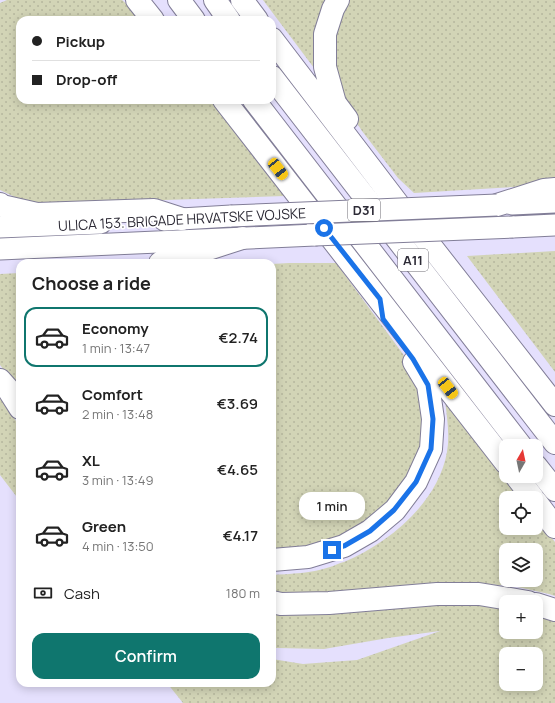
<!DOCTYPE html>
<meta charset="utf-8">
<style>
body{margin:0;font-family:Manrope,sans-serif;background:#f6f6f6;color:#222;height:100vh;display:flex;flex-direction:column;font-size:15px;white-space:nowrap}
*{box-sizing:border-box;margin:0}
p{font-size:13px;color:#767676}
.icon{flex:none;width:22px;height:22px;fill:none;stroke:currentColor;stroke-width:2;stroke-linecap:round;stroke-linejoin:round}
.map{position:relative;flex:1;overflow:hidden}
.drawer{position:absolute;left:16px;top:259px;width:260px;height:428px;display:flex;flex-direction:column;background:#fff;border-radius:12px;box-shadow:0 2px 10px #0003}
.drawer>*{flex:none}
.top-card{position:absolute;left:16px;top:16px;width:260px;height:88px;border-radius:12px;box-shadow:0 2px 10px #0003;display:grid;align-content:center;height:88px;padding:0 16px;background:#fff}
.needle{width:26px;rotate:9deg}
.controls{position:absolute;left:499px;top:439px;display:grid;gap:8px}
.controls a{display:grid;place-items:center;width:44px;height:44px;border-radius:8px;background:#fff;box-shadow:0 2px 10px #0003;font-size:20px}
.end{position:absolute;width:18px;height:18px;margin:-9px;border:5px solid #1a73e8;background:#fff;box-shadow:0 0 0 2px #fff}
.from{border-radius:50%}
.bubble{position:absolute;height:28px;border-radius:12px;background:#fff;box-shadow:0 2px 10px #0003;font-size:13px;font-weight:600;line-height:28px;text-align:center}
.car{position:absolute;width:12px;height:24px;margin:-12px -6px;border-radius:5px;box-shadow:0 0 3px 1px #0007;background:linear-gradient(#f5c518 24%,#345 0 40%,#f5c518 0 76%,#345 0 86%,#f5c518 0)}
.top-card b{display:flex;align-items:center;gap:14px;height:38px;font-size:15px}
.top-card b+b{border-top:1px solid #e0e0e0}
.top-card i{width:10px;height:10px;background:#222}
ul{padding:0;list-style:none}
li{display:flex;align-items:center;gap:12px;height:60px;margin:0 8px 6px;padding:0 8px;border:2px solid transparent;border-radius:12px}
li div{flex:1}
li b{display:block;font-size:15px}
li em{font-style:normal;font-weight:600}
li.current{border-color:#0f766e}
li>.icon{width:36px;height:36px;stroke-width:1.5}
h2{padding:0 16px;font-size:18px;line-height:48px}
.pay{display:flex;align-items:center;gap:10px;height:44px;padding:0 16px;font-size:15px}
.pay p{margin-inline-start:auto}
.primary-button{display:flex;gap:8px;margin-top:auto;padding:8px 16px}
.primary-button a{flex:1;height:46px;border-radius:12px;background:#0f766e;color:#fff;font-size:16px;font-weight:600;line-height:46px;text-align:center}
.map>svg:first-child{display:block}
</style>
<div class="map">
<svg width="555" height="703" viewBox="0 0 555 703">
<defs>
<pattern id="grass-dots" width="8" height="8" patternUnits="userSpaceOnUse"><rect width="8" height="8" fill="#d2d4b6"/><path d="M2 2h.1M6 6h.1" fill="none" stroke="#b5b69d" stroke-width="1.8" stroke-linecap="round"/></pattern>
</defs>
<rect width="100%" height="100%" fill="#e5e0fd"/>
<path fill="url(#grass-dots)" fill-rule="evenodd" d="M7,0h115l23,20h-125v80h190l75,96 -240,8 -26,-5 -19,-9v-187z
M263,0h66l-9,76z
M348,0h207v183l-10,2 -131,8 -16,-15 -36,-47 -22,-34 -7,-30 2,-35z
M555,251v121l-88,-116z
M289,263h47l67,91 13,24 8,23v53l-39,55 -25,17 -34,16 -35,8h-19v-286z
M20,273v118l-20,-26v-91z
M0,397l20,30v74l-20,-26z
M445,400l75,98h-14v30h30v-10l19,24v54l-6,-2 -36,-8 -44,-3 -67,2 -37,5 -73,4 -20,-2v-17c19,-1 40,-2 58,-8 4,-1 9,-4 14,-5 45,-19 94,-59 103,-110 3,-17 0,-34 -2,-52zM506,550h30v30h-30z
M462,603l44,3v26h30v-19l19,7v83h-372l-16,-20h105v-24l31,5 54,-4 83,-29 -52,7 -64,11 -47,-1h-5v-36zM506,654h30v30h-30z"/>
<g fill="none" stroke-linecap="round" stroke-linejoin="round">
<defs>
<path id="primary" d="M512,204l43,-2
M164,220l67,-4
M0,227l101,-4
M513,227l42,-2
M0,249l315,-14"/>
<path id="motorway" d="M137,0l16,20
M179,0l15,20
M215,0l14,20
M242,0l15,20
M338,0l-5,9 -8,25v33l10,36 12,16
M272,39l129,169 154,197
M272,77l283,366
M224,100l282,363
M254,100l267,346
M0,204l2,2 35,8 117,-4 28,9
M497,205l47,-15 11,-1
M160,263l7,-5 38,-8 37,-12
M0,380l8,9 12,19
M536,466l19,24
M516,476l17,22
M536,502l19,25
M272,560l36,-3 36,-11 26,-15 25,-21 21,-28 15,-33 2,-30 -5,-34 -14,-23
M272,602l9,2 48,-1 108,-9h42l49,8
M536,604l19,6"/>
</defs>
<use href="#primary" stroke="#827e98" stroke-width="23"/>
<use href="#motorway" stroke="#827e98" stroke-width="24"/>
<use href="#primary" stroke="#fff" stroke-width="21"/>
<use href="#motorway" stroke="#fff" stroke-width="22"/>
<defs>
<path id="primary-bridge" d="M231,216l266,-11
M315,235l198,-8"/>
</defs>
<use href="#primary-bridge" stroke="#827e98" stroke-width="23" stroke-linecap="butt"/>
<use href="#primary-bridge" stroke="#fff" stroke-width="21"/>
</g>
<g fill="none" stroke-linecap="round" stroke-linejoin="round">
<path stroke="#1a73e8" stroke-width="5" d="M324,228l56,71 3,20 30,40 15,26 5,34 -2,30 -15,33 -22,28 -24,21 -26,15 -12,4"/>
</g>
<g text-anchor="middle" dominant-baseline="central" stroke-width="3.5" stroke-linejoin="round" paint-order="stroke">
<g fill="#fff" stroke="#6c6b72" stroke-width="1">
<rect x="348" y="199" width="32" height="22" rx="3"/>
<rect x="398" y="249" width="30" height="22" rx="3"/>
</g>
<g font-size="13" font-weight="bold" fill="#2d2b36">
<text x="364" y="210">D31</text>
<text x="413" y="260">A11</text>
</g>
<g font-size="14" fill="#2d2b36" stroke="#fff">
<text transform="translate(182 219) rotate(-3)">ULICA 153. BRIGADE HRVATSKE VOJSKE</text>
</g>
</g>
</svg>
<div class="controls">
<a><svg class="needle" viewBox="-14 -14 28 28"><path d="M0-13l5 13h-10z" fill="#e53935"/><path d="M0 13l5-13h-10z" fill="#767676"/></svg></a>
<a><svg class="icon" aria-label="locate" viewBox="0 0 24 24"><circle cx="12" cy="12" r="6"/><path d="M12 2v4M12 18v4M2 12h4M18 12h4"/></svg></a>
<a><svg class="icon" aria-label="layers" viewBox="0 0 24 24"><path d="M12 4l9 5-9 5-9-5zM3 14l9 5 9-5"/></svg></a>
<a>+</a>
<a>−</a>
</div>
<i class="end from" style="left:324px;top:228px"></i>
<i class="end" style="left:332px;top:550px"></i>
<div class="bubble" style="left:299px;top:492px;width:66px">1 min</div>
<i class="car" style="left:278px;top:169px;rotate:142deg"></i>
<i class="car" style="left:448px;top:388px;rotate:142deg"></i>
<div class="top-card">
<b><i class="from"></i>Pickup</b>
<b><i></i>Drop-off</b>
</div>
<section class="drawer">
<h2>Choose a ride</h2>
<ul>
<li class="current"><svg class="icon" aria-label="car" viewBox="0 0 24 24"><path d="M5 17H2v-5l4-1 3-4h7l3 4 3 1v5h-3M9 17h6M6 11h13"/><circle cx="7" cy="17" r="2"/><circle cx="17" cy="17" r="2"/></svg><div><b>Economy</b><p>1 min · 13:47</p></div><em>€2.74</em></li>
<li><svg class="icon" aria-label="car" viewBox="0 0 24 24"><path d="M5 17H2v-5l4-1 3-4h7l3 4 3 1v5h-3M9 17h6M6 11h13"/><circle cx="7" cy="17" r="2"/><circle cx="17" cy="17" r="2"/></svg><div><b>Comfort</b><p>2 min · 13:48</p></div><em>€3.69</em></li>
<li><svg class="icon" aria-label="car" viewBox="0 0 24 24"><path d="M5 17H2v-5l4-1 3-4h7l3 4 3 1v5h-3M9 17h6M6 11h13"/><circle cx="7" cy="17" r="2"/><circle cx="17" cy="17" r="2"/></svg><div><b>XL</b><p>3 min · 13:49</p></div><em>€4.65</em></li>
<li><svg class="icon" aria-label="car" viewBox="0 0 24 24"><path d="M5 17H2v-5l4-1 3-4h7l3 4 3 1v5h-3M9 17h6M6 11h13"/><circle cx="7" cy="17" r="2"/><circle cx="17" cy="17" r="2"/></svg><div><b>Green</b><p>4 min · 13:50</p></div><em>€4.17</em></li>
</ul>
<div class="pay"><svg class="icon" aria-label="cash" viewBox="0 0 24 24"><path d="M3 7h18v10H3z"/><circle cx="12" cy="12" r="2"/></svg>Cash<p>180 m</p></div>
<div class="primary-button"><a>Confirm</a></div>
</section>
</div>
